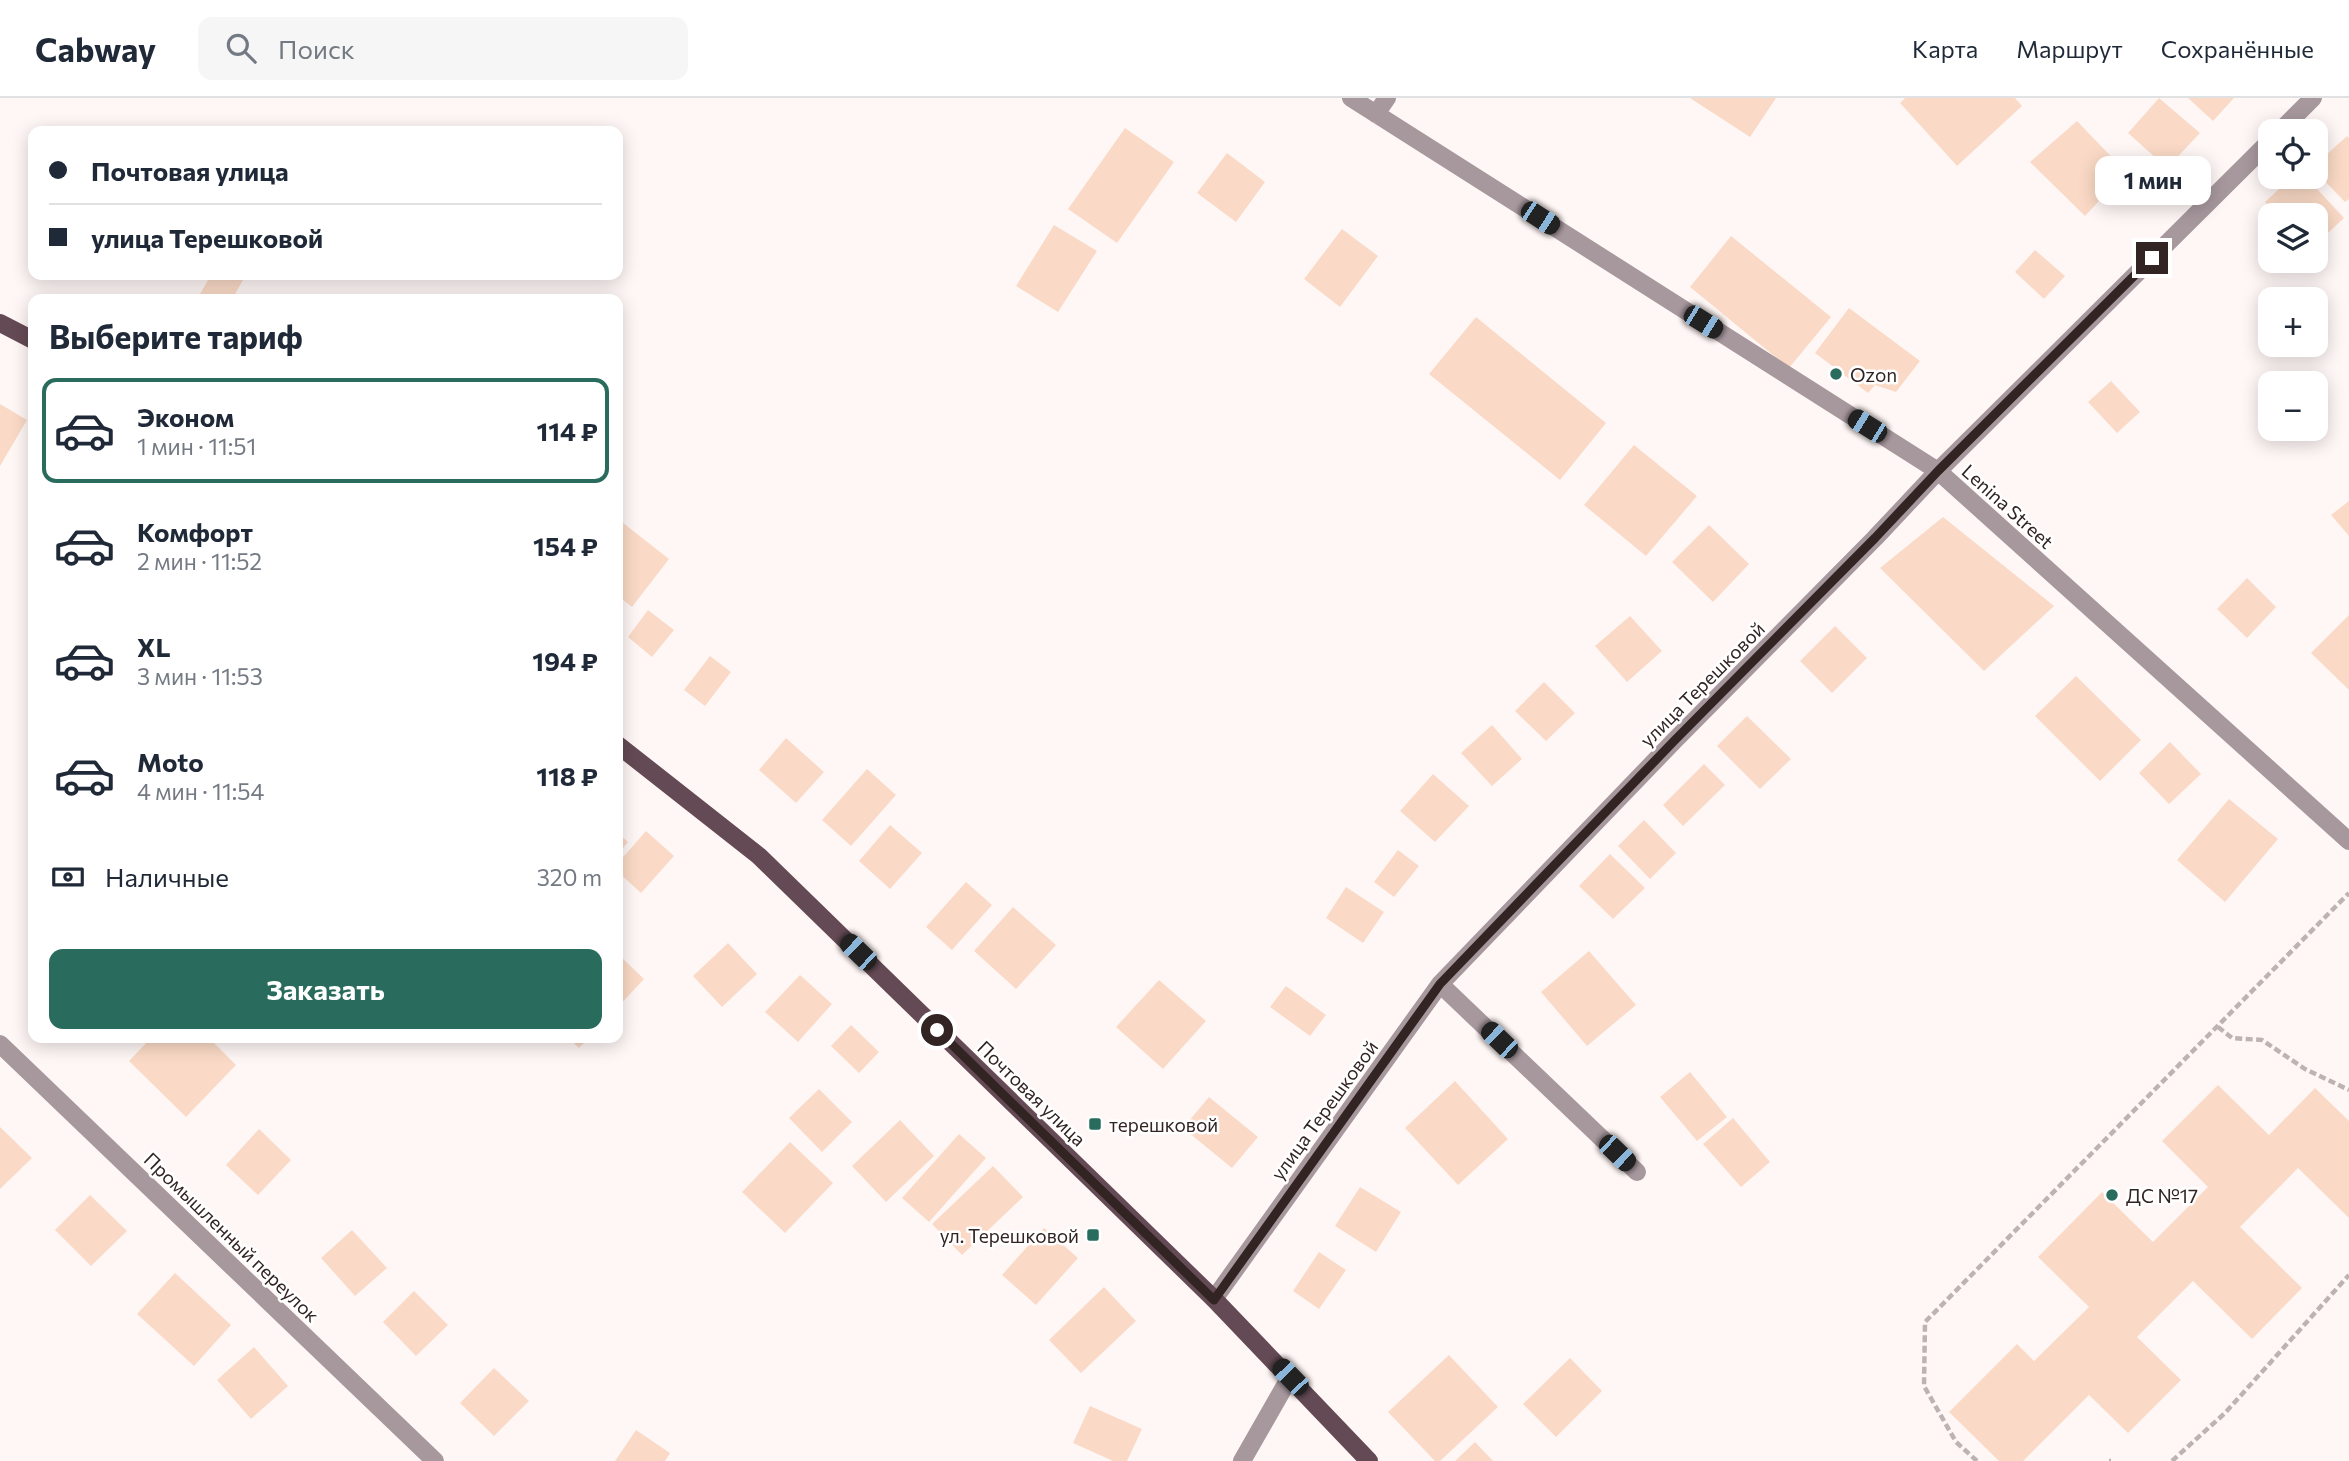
<!DOCTYPE html>
<html lang="ru">
<meta charset="utf-8">
<style>
body{margin:0;font-family:Commissioner,sans-serif;background:#f6f6f7;color:#1f2937;height:100vh;display:flex;flex-direction:column;font-size:26px;white-space:nowrap}
*{box-sizing:border-box;margin:0}
p{font-size:23px;color:#747a83}
.icon{flex:none;width:38px;height:38px;fill:none;stroke:currentColor;stroke-width:2;stroke-linecap:round;stroke-linejoin:round}
.map{position:relative;flex:1;overflow:hidden}
.sheet{position:absolute;left:28px;top:196px;width:595px;height:749px;display:flex;flex-direction:column;background:#fff;border-radius:14px;box-shadow:0 4px 18px #0003}
.sheet>*{flex:none}
.guide{position:absolute;left:28px;top:28px;width:595px;height:154px;border-radius:14px;box-shadow:0 4px 18px #0003;display:grid;align-content:center;height:154px;padding:0 21px;background:#fff}
.tools{position:absolute;left:2258px;top:21px;display:grid;gap:14px}
.tools a{display:grid;place-items:center;width:70px;height:70px;border-radius:14px;background:#fff;box-shadow:0 4px 18px #0003;font-size:35px}
.end{position:absolute;width:32px;height:32px;margin:-16px;border:9px solid #322423;background:#fff;box-shadow:0 0 0 4px #fff}
.from{border-radius:50%}
.bubble{position:absolute;height:49px;border-radius:14px;background:#fff;box-shadow:0 4px 18px #0003;font-size:23px;font-weight:700;line-height:49px;text-align:center}
.car{position:absolute;width:21px;height:42px;margin:-21px -10px;border-radius:9px;box-shadow:0 0 5px 2px #0007;background:linear-gradient(#222 24%,#8ab4d8 0 40%,#222 0 76%,#8ab4d8 0 86%,#222 0)}
.guide b{display:flex;align-items:center;gap:24px;height:66px;font-size:26px}
.guide b+b{border-top:2px solid #e0e1e3}
.guide i{width:18px;height:18px;background:#1f2937}
ul{padding:0;list-style:none}
li{display:flex;align-items:center;gap:21px;height:105px;margin:0 14px 10px;padding:0 7px;border:4px solid transparent;border-radius:14px}
li div{flex:1}
li b{display:block;font-size:26px}
li em{font-style:normal;font-weight:700}
li.selected{border-color:#296c5d}
li>.icon{width:63px;height:63px;stroke-width:1.5}
h2{padding:0 21px;font-size:32px;line-height:84px}
.pay{display:flex;align-items:center;gap:18px;height:77px;padding:0 21px;font-size:26px}
.pay p{margin-inline-start:auto}
.primary-button{display:flex;gap:14px;margin-top:auto;padding:14px 21px}
.primary-button a{flex:1;height:80px;border-radius:14px;background:#296c5d;color:#fff;font-size:28px;font-weight:700;line-height:80px;text-align:center}
header{display:flex;align-items:center;gap:42px;box-sizing:border-box;height:98px;padding:0 35px;background:#fff;border-bottom:2px solid #e0e1e3}
header strong{font-size:33px}
nav{display:flex;gap:38px;margin-inline-start:auto;font-size:24px}
.search{width:490px;height:63px;background:#f6f6f7;display:flex;align-items:center;gap:18px;box-sizing:border-box;padding:0 24px;border-radius:14px;color:#747a83;font-size:26px}
.map>svg:first-child{display:block}
</style>
<header>
<strong>Cabway</strong>
<div class="search"><svg class="icon" aria-label="search" viewBox="0 0 24 24"><circle cx="10" cy="10" r="6"/><path d="M15 15l6 6"/></svg>Поиск</div>
<nav><a>Карта</a><a>Маршрут</a><a>Сохранённые</a></nav>
</header>
<div class="map">
<svg width="2349" height="1363" viewBox="0 0 2349 1363">
<rect width="100%" height="100%" fill="#fff7f6"/>
<path fill="#fadac6" d="M1690,0h86l-26,39z
M1905,0h110l7,8 -65,60 -57,-63z
M2159,0l41,35 -33,35 -39,-35z
M2188,0h46l-21,23z
M2077,23l49,51 -41,44 -55,-54z
M1125,30l49,34 -57,81 -49,-34z
M2347,38l2,2v61l-4,3 -30,-31v-6z
M1227,55l38,29 -29,40 -39,-29z
M2292,79h14l38,41 -29,27v-30h-39l-11,-13z
M1054,127l43,26 -39,61 -42,-26z
M1342,131l36,27 -38,51 -36,-28z
M1731,138l100,81 -42,51 -99,-81z
M2035,152l30,26 -21,23 -29,-27z
M211,177h35l-14,24h-35z
M1849,210l71,53 -24,31 -21,-7 -7,8 -53,-40z
M1476,219l130,106 -46,57 -131,-106z
M2111,283l29,31 -23,21 -29,-31z
M0,306l27,16 -27,46z
M1634,347l63,51 -51,60 -62,-51z
M2349,403v35l-18,-21z
M1943,419l111,89 -70,65 -104,-103z
M618,421l51,40 -37,48 -14,-11z
M1709,427l40,39 -36,38 -41,-40z
M2247,480l29,29 -29,31 -30,-29z
M648,512l26,20 -22,27 -24,-20z
M2349,517v75l-38,-37z
M1630,518l32,35 -35,31 -32,-36z
M1835,528l32,32 -35,35 -32,-32z
M710,558l21,16 -26,34 -21,-16z
M2076,578l65,64 -41,41 -65,-65z
M1544,584l31,31 -29,28 -31,-30z
M1747,618l44,43 -31,30 -43,-43z
M1492,627l30,34 -30,27 -31,-33z
M786,640l38,34 -28,31 -37,-33z
M2170,644l31,32 -32,30 -30,-31z
M1704,666l21,21 -42,41 -20,-21z
M867,671l29,26 -45,51 -29,-26z
M1433,676l36,32 -34,36 -35,-31z
M2229,701l49,40 -53,63 -48,-42z
M1644,722l32,33 -26,26 -32,-33z
M890,727l32,28 -32,36 -31,-28z
M646,733l28,25 -33,37 -23,-21v-9z
M618,735l10,9 -10,12z
M1398,752l21,16 -25,31 -20,-15z
M1610,756l35,34 -32,31 -34,-33z
M966,784l26,23 -40,45 -26,-23z
M1346,789l38,25 -21,31 -37,-25z
M1013,809l43,38 -40,44 -42,-38z
M728,845l29,31 -35,33 -29,-31z
M1589,853l47,54 -49,41 -46,-54z
M618,856l26,25 -26,28z
M800,877l32,29 -34,38 -33,-30z
M1159,882l47,41 -43,48 -47,-42z
M1286,888l40,29 -16,21 -40,-29z
M851,927l28,27 -20,21 -28,-27z
M151,940h58l27,27 -50,52 -57,-56z
M568,940h21l-10,10z
M1690,974l37,45 -30,24 -37,-44z
M1455,983l53,58 -50,46 -53,-57z
M2218,987l51,50 46,-47 34,33v97l-51,-50 -58,59 62,61 -50,51 -59,-58 -56,56 44,43 -53,53 -39,-38 -66,66h-24l-50,-49 68,-68 17,17 55,-54 -51,-50 64,-65 51,50 55,-55 -46,-46z
M819,991l33,33 -30,30 -33,-34z
M1209,999l49,40 -26,31 -49,-40z
M1733,1020l37,44 -29,25 -38,-43z
M900,1022l34,36 -48,46 -34,-36z
M0,1029l32,31 -32,31z
M259,1031l32,31 -33,35 -32,-30z
M959,1036l27,24 -57,64 -27,-24z
M790,1044l43,41 -48,50 -43,-41z
M993,1068l30,31 -61,58 -30,-31z
M1360,1089l41,25 -25,40 -41,-26z
M90,1097l37,36 -36,35 -36,-36z
M1044,1130l34,30 -42,47 -34,-30z
M352,1132l35,38 -32,28 -34,-38z
M1319,1154l27,18 -27,39 -26,-18z
M175,1175l56,52 -37,41 -57,-52z
M1104,1189l32,34 -55,52 -32,-33z
M414,1193l34,34 -32,31 -33,-34z
M254,1249l34,39 -37,33 -34,-39z
M1449,1257l49,52 -58,54h-5l-47,-49z
M1570,1260l32,33 -46,46 -33,-33z
M494,1270l35,33 -35,35 -34,-33z
M1090,1308l52,23 -15,32h-14l-40,-18z
M636,1332l34,23 -5,8h-50z
M1475,1344l18,19h-38z"/>
<g fill="none" stroke-linecap="round" stroke-linejoin="round">
<path stroke="#bdb3b2" stroke-width="4.5" stroke-dasharray="7 3.5" stroke-linecap="butt" d="M2218,929l14,11 30,2 43,29 44,21
M1977,1363l-21,-19 -32,-56 1,-64 424,-429
M2109,1363h2
M2172,1363l53,-48 124,-138"/>
<path stroke="#a7989e" stroke-width="18" d="M1351,0l587,373 411,370
M1376,16l11,-16
M2280,33l33,-33
M1440,886l197,188
M0,946l435,417
M1214,1201l226,-315 234,-243 201,-203 63,-67 332,-330
M1242,1363l48,-84"/>
<path stroke="#644a54" stroke-width="18" d="M0,225l33,17
M618,647l141,111 455,443 155,162"/>
</g>
<g fill="none" stroke-linecap="round" stroke-linejoin="round">
<path stroke="#322423" stroke-width="9" d="M937,932l277,270 226,-316 234,-243 201,-203 63,-67 214,-213"/>
</g>
<g fill="#296c5d" stroke="#fff" stroke-width="2.5">
<circle cx="1836" cy="276" r="7"/>
<rect x="1088" y="1019" width="14" height="14" rx="3.5"/>
<circle cx="2112" cy="1097" r="7"/>
<rect x="1086" y="1130" width="14" height="14" rx="3.5"/>
</g>
<g text-anchor="middle" dominant-baseline="central" stroke-width="5" stroke-linejoin="round" paint-order="stroke">
<g font-size="19" fill="#322423" stroke="#fff" text-anchor="start">
<text x="1850" y="276">Ozon</text>
<text x="1109" y="1026">терешковой</text>
<text x="2126" y="1097">ДС №17</text>
<text x="1079" y="1137" text-anchor="end">ул. Терешковой</text>
</g>
<g font-size="19" fill="#322423" stroke="#fff">
<text transform="translate(2008 408) rotate(42)">Lenina Street</text>
<text transform="translate(1702 586) rotate(-45)">улица Терешковой</text>
<text transform="translate(1032 995) rotate(44)">Почтовая улица</text>
<text transform="translate(1324 1012) rotate(-54)">улица Терешковой</text>
<text transform="translate(232 1139) rotate(44)">Промышленный переулок</text>
</g>
</g>
</svg>
<div class="tools">
<a><svg class="icon" aria-label="locate" viewBox="0 0 24 24"><circle cx="12" cy="12" r="6"/><path d="M12 2v4M12 18v4M2 12h4M18 12h4"/></svg></a>
<a><svg class="icon" aria-label="layers" viewBox="0 0 24 24"><path d="M12 4l9 5-9 5-9-5zM3 14l9 5 9-5"/></svg></a>
<a>+</a>
<a>−</a>
</div>
<i class="end from" style="left:937px;top:932px"></i>
<i class="end" style="left:2152px;top:160px"></i>
<div class="bubble" style="left:2095px;top:58px;width:116px">1 мин</div>
<i class="car" style="left:1540px;top:120px;rotate:123deg"></i>
<i class="car" style="left:1703px;top:224px;rotate:122deg"></i>
<i class="car" style="left:1867px;top:328px;rotate:302deg"></i>
<i class="car" style="left:858px;top:854px;rotate:314deg"></i>
<i class="car" style="left:1499px;top:942px;rotate:314deg"></i>
<i class="car" style="left:1617px;top:1055px;rotate:134deg"></i>
<i class="car" style="left:1290px;top:1279px;rotate:316deg"></i>
<div class="guide">
<b><i class="from"></i>Почтовая улица</b>
<b><i></i>улица Терешковой</b>
</div>
<section class="sheet">
<h2>Выберите тариф</h2>
<ul>
<li class="selected"><svg class="icon" aria-label="car" viewBox="0 0 24 24"><path d="M5 17H2v-5l4-1 3-4h7l3 4 3 1v5h-3M9 17h6M6 11h13"/><circle cx="7" cy="17" r="2"/><circle cx="17" cy="17" r="2"/></svg><div><b>Эконом</b><p>1 мин · 11:51</p></div><em>114 ₽</em></li>
<li><svg class="icon" aria-label="car" viewBox="0 0 24 24"><path d="M5 17H2v-5l4-1 3-4h7l3 4 3 1v5h-3M9 17h6M6 11h13"/><circle cx="7" cy="17" r="2"/><circle cx="17" cy="17" r="2"/></svg><div><b>Комфорт</b><p>2 мин · 11:52</p></div><em>154 ₽</em></li>
<li><svg class="icon" aria-label="car" viewBox="0 0 24 24"><path d="M5 17H2v-5l4-1 3-4h7l3 4 3 1v5h-3M9 17h6M6 11h13"/><circle cx="7" cy="17" r="2"/><circle cx="17" cy="17" r="2"/></svg><div><b>XL</b><p>3 мин · 11:53</p></div><em>194 ₽</em></li>
<li><svg class="icon" aria-label="car" viewBox="0 0 24 24"><path d="M5 17H2v-5l4-1 3-4h7l3 4 3 1v5h-3M9 17h6M6 11h13"/><circle cx="7" cy="17" r="2"/><circle cx="17" cy="17" r="2"/></svg><div><b>Moto</b><p>4 мин · 11:54</p></div><em>118 ₽</em></li>
</ul>
<div class="pay"><svg class="icon" aria-label="cash" viewBox="0 0 24 24"><path d="M3 7h18v10H3z"/><circle cx="12" cy="12" r="2"/></svg>Наличные<p>320 m</p></div>
<div class="primary-button"><a>Заказать</a></div>
</section>
</div>
